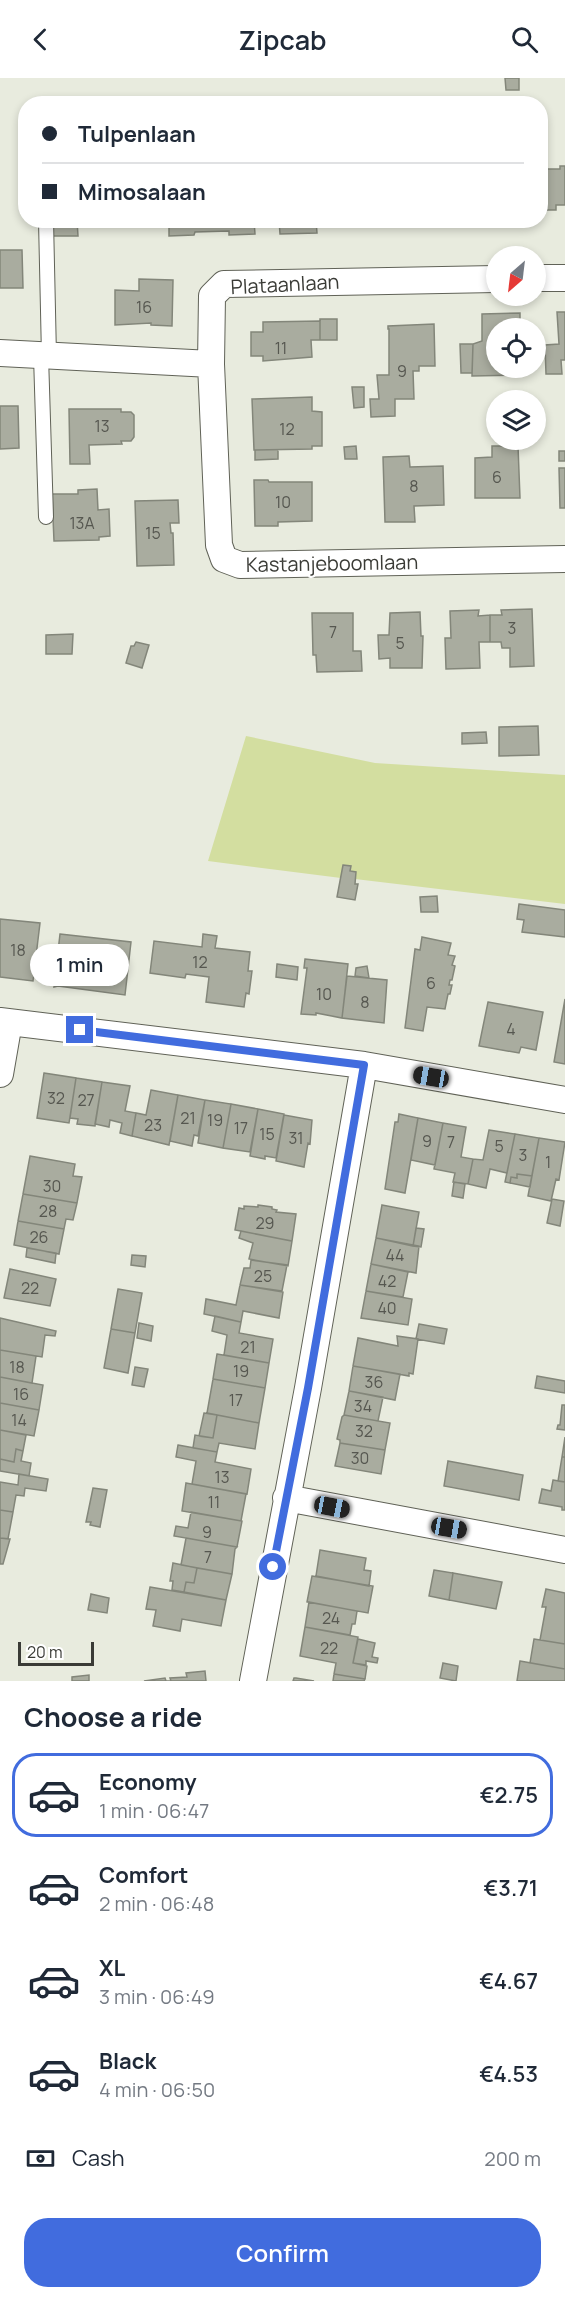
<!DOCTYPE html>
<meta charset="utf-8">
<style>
body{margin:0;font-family:Manrope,sans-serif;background:#f6f6f7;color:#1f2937;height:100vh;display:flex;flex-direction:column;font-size:22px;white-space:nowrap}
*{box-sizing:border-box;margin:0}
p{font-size:20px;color:#747a83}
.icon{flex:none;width:33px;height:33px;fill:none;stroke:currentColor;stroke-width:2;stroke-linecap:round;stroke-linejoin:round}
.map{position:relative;height:1603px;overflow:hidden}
.details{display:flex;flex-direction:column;background:#fff;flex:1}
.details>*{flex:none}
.guide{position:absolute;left:18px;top:18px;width:530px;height:132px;border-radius:24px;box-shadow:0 3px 9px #0003;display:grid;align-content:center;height:132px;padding:0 24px;background:#fff}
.needle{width:39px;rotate:208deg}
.tools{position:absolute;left:486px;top:168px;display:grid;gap:12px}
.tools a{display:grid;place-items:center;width:60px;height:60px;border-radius:50%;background:#fff;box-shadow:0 3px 9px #0003;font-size:30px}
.scale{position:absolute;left:18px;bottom:15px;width:76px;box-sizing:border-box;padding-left:6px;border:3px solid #3a3b36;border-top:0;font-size:16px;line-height:21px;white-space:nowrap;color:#3a3b36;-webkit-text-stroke:4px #fff;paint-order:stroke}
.end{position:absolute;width:27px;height:27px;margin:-14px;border:8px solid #416cde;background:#fff;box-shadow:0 0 0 3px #fff}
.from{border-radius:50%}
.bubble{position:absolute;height:42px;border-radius:21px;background:#fff;box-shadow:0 3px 9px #0003;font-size:20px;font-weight:600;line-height:42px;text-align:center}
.car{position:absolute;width:18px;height:36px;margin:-18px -9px;border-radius:8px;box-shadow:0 0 4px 2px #0007;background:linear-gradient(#222 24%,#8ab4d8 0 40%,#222 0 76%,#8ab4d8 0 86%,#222 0)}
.guide b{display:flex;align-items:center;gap:21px;height:57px;font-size:22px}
.guide b+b{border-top:2px solid #e0e1e3}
.guide i{width:15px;height:15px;background:#1f2937}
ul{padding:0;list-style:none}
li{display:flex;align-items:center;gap:18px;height:84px;margin:0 12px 9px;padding:0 12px;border:3px solid transparent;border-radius:24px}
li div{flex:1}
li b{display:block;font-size:22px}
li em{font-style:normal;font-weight:600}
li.selected{border-color:#416cde}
li>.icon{width:54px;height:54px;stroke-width:1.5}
h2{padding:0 24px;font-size:27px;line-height:72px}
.pay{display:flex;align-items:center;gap:15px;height:66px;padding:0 24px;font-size:22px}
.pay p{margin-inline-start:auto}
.button{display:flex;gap:12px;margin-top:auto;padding:12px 24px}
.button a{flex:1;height:69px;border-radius:24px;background:#416cde;color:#fff;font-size:24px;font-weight:600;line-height:69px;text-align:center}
header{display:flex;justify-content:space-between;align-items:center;height:78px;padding:0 24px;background:#fff;font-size:27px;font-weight:600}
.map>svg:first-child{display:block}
</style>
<header><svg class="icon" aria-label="back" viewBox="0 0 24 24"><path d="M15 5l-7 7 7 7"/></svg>Zipcab<svg class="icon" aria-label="search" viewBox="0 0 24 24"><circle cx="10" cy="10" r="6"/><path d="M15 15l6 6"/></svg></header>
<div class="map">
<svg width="565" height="1603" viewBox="0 0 565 1603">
<rect width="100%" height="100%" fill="#e8ebde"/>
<path fill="#d3dea0" d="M246,658l129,27 190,12v129l-210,-25 1,-7 -6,-1 1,-5 -8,-1 -2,13 -133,-17z"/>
<path fill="#a9ac9f" stroke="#83867a" stroke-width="1.5" d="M505,0h14v12h-13z
M560,88h5v39h-9v5h-15l-1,-41h20z
M51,142h26l1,16h-27z
M169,142h85l1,14 -26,1v-4l-34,1 -1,3 -25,1z
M279,142h37l1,13 -37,1z
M0,172h22l1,38h-23z
M139,201l34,1 -1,46 -21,-1v-2l-36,2v-35l24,1z
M557,234h8v48h-4l1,14h-16l-1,-29 14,-1z
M520,235v15h-24v40h25v7l-49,1 1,-32 9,-3v-27z
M320,241h17v21h-17z
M320,243v19h-9l1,17 -49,4v-5h-12v-24h12v-10z
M434,246l1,42h-16v5h-6l1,28h-19v17l-24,1 -1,-18h9l-2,-24h12v-46h-1v-3z
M460,266h13l-1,29h-11z
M352,309h12v20l-10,1z
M312,319v14l10,1v34h-10v3l-58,1 -2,-51z
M0,328h18l1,42 -19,1z
M69,331h52v3h10l3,3v22l-3,4h-10l1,3 -33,1 1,19h-20z
M356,368l1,13h-12l-1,-12z
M492,368h26l2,52h-45v-40l17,-1z
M255,372h23v9l-23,1z
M559,373h6v10h-6z
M409,378l1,11 33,-1 1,39 -30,1 1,16h-30l-2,-65z
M559,390h6v40h-5z
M254,402h14l1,2h43v39l-34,1v4h-23z
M97,411l1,21 11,-1 1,27 -11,1v3l-45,1 -2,-47h26v-4z
M178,422l1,23h-9l1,10h2l1,32 -37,1 -2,-65z
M532,531l2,57 -24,1v-19h-8l-1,-6h-11v-27h12l-1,-5z
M479,532l-1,6 12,-1v27h-11l1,26 -34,1 -1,-31h6l-1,-27z
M420,534l1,24h2l-1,32h-32v-10l-11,1 -1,-24h11l1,-22z
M312,535h41v38h8l1,20 -45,1 -1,-17h-3z
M73,556l-1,20h-26v-19z
M136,564l13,3 -7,23 -16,-5 5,-17h3z
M538,648l1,29 -40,1v-29z
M486,654l1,11 -25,1v-11z
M343,787l8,1 -1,5 6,1 -1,12h3l-3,16 -18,-3z
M437,818l1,16h-17l-1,-15z
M519,826l46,6v27l-43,-5 2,-12 -7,-1z
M0,841l40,4 -7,58 -33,-4z
M60,856l71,8 -6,53 -67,-9 -4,1z
M203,856l14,2 -2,12 35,4 -2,19h4l-3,23 -3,-1 -2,14 -38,-5 3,-25 -23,-3 -1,4 -35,-5 4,-32 48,6z
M422,859l29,6 -3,12 7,1 -3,9 3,1 -3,14h-2l-1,5h3l-2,9h-2l-3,15 -18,-2 -4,24 -18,-3 10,-79 5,1z
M305,881l43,5 -6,54 -26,-5v2l-15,-1 6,-46h-3z
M277,886l21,3 -1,13 -21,-3z
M367,888l2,12 -14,-2 1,-8z
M347,898l40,4 -3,43 -42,-5z
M565,921v65l-11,-2z
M488,924l55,10 -7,38 -15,-3 -2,6 -40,-7z
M44,995l32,5 -7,45 -32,-5z
M76,1000l26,4 -7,44 -18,-2 1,-5 -8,-1z
M102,1004l28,4 -5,25 11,2 -4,23 -12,-3 2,-10 -12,-3 -1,7 -14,-3z
M151,1012l27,5 -9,50 -37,-9 4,-23 10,2z
M178,1017l27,5 -7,36 -4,-1 -2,11 -22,-5z
M205,1022l26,4 -8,44 -25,-5z
M231,1026l27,5 -8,43 -27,-4z
M258,1031l26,5 -8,44 -11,-2v3l-15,-3z
M399,1036l19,4 -13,75 -20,-4 10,-67h3z
M284,1037l28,5 -2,24 -2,-1 -4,24 -28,-6z
M418,1040l25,5 -8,42 -24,-5z
M443,1045l23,4 -5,30 12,2 -5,25 -15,-2 2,-9 -21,-4z
M489,1052l26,4 -8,39 -17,-4 -4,19 -18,-4 5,-25 10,1z
M515,1056l24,4 -7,38 -15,-2v4l-6,-1 -1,6 -5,-1z
M539,1060l26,4 -6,38 -3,-1 -5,22 -23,-5z
M30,1078l45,8 -2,12 9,1 -5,26 -54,-9z
M517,1096l15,2 -2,11 -20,-4 1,-6 6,1z
M454,1104l11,2 -2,14 -11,-2z
M23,1116l54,9 -4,17 -7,-1 -2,10 -46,-8z
M552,1121l12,2 -4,25 -13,-3z
M258,1127l14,2v2l5,1 -1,2 20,2 -4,27 -57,-11 4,-22 5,1v-3l14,1z
M382,1127l37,7 -6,34 -37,-8z
M18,1143l46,8 -5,25 -45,-9z
M416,1150l8,1 -3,18 -8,-1z
M241,1153l51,10 -4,25 -39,-7 4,-16 -14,-5z
M376,1160l43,8 -3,27 -45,-9z
M27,1170l29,5 -1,10 -29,-6z
M132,1177l14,1 -1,11 -14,-2z
M251,1182l36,5 -5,26 -42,-6 4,-17h6z
M371,1186l37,8 -5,25 -37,-6z
M10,1191l46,10 -6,27 -46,-8z
M240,1207l43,7 -4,26 -36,-7 -2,11 -37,-8 2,-15 30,6z
M118,1211l24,4 -7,40 -24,-4z
M366,1213l46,8 -4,26 -47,-7z
M215,1238l26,6 -2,11 34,6 -4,24 -45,-8 3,-20 -15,-4z
M0,1240l56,13 -1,5 -10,-1 -3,22 -42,-7z
M139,1245l14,3 -2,15 -14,-3z
M419,1246l28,5 -3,15 -28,-5z
M111,1251l24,4 -7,40 -24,-5z
M397,1258l21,3 -5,35 -4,-1v3l-56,-10 5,-28 40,8z
M0,1272l36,6 -4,27 -32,-6z
M217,1276l52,9 -4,25 -52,-9z
M353,1288l47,8 -5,26 -46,-9z
M135,1289l13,2 -4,18 -12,-2z
M537,1298l28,5v12l-30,-5z
M0,1299l43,8 -4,25 -39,-7z
M213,1301l52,9 -6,35 -52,-10z
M349,1313l34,6 -5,24 -34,-6z
M0,1325l39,7 -5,26 -34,-6z
M562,1327h3v25l-8,-1 1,-4h2z
M204,1335l13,2 -4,23 -14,-2z
M217,1337l42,8 -4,26 -36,-6 -2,9 -24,-4 2,-13 18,3z
M344,1337l46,8 -5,27 -45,-7v-3l-3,-1 5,-22z
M0,1352l26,5 -3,16 -7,-2 -2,13 -14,-3z
M565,1359v20h-3z
M340,1365l45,7 -4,24 -46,-8z
M178,1367l39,7 -2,10 36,7 -4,25 -55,-10 4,-23 -20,-4z
M16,1371l7,2 -2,10 10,2 -2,13 -29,-5v-12l14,3z
M562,1379h3v25l-7,-1z
M448,1383l75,14 -4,25 -75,-14z
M19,1396l29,5 -2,12 -21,-3 -1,8 -8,-1 -3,17 -13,-2v-28l18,3z
M553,1402l12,2v28h-3v-3l-23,-4 3,-14 9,2z
M186,1405l60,11 -5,27 -59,-10z
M93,1410l14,2 -7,37 -10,-2 1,-3h-5z
M0,1432l13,2 -5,27 -8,-1z
M191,1434l51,9 -5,26 -63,-11 2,-10 12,2z
M0,1460l10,1 -7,25h-3z
M186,1460l51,9 -2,2 -3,25 -51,-9z
M320,1472l46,8 -2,12 7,1 -2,15 -53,-10z
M173,1485l24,5 -3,15 -8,-1 -2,10 -12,-2 1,-9h-3z
M197,1490l35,6 -6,26 -42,-8 2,-10 8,1z
M434,1492l19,3 -4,27 -20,-4z
M453,1495l49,9 -6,27 -47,-9z
M312,1498l61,10 -5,27 -61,-11z
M150,1509l76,13 -5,26 -39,-7 -2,12 -27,-5 3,-16 -10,-1z
M546,1511l19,4v51l-25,-4 6,-33h-4z
M91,1516l18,4 -2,15 -19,-3z
M309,1524l48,9 -2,13h-3l-2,11 -45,-8z
M305,1549l53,10 -5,26 14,3 -2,13 -31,-5 2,-11 -36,-7z
M358,1561l17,4 -3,14 6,1 -1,5 -11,-2v4l-13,-2z
M534,1561l31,5v25l-35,-6z
M520,1583l45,8v12h-48z
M443,1585l15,3 -2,15 -16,-3z
M205,1593l1,10h-35l-1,-3 17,-1 -1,-4z
M334,1596l31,5 -1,2h-31z
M89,1597v6h-17v-4z
M165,1600l1,3h5h-27z
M294,1600h2l18,3h-21z"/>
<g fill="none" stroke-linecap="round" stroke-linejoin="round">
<defs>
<path id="service" d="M46,142l3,136
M41,278l5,161"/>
<path id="minor" d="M536,200h29
M0,275l211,11 1,-68 12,-12 272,-5
M211,286l8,181 5,14 16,6 325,-6
M0,943l364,44 201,35
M0,996l9,-52
M286,1420l279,52
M253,1603l55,-293 56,-323"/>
</defs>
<use href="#service" stroke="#606257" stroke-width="16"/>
<use href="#minor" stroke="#606257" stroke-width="28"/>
<use href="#service" stroke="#fff" stroke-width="14"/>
<use href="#minor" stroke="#fff" stroke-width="26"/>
</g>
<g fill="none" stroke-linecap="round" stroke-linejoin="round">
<path stroke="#416cde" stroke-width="8" d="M80,952l284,35 -56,323 -35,179"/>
</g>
<g text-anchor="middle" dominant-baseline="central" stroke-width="4.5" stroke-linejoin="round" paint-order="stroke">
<g font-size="16" fill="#565750">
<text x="144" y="229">16</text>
<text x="281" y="270">11</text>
<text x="402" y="293">9</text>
<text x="102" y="348">13</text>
<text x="287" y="351">12</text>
<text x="497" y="399">6</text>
<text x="414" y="408">8</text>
<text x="283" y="424">10</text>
<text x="82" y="445">13A</text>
<text x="153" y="455">15</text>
<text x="512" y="550">3</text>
<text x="333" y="554">7</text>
<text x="400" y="565">5</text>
<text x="18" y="872">18</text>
<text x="200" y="884">12</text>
<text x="431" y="905">6</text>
<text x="324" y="916">10</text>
<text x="365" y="924">8</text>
<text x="511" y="951">4</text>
<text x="56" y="1020">32</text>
<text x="86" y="1022">27</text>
<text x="188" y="1040">21</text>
<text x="215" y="1042">19</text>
<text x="153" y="1047">23</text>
<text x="241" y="1050">17</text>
<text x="267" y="1056">15</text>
<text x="296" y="1060">31</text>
<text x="427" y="1063">9</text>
<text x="451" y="1064">7</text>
<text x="499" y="1068">5</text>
<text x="523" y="1077">3</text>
<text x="548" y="1084">1</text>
<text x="52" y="1108">30</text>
<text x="48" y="1133">28</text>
<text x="265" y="1145">29</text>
<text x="39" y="1159">26</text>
<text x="395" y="1177">44</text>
<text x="263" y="1198">25</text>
<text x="387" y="1203">42</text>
<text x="30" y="1210">22</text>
<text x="387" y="1230">40</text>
<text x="248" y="1269">21</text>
<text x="17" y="1289">18</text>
<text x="241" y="1293">19</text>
<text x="374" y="1304">36</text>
<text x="21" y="1316">16</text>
<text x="236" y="1322">17</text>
<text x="363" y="1328">34</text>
<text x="19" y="1342">14</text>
<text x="364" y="1353">32</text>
<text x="360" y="1380">30</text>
<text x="222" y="1399">13</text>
<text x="214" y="1424">11</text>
<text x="207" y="1454">9</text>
<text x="208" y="1479">7</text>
<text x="331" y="1540">24</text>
<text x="329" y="1570">22</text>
</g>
<g font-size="20" fill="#3a3b36" stroke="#fff">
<text transform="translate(285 206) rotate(-3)">Plataanlaan</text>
<text transform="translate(332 485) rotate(-1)">Kastanjeboomlaan</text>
</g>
</g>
</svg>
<div class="tools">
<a><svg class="needle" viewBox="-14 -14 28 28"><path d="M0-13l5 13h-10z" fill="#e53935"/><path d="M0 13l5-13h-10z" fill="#747a83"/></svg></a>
<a><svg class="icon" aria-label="locate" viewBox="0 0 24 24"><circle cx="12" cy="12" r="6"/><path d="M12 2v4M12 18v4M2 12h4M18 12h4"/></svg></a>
<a><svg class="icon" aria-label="layers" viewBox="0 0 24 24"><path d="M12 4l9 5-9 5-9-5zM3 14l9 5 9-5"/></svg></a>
</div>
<div class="scale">20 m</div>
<i class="end from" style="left:273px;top:1489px"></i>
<i class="end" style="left:80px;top:952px"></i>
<div class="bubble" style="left:30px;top:866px;width:99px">1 min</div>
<i class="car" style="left:431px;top:999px;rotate:280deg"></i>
<i class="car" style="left:332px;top:1429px;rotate:101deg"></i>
<i class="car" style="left:449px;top:1450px;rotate:100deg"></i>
<div class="guide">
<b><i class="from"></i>Tulpenlaan</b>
<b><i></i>Mimosalaan</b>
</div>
</div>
<section class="details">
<h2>Choose a ride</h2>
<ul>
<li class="selected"><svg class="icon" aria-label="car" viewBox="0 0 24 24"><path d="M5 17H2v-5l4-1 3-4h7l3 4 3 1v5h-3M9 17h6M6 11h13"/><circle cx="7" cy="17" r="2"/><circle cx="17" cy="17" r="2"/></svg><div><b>Economy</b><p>1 min · 06:47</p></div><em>€2.75</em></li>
<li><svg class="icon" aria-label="car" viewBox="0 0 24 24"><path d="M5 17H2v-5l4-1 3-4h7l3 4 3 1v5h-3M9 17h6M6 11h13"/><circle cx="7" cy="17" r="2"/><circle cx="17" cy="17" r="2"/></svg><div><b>Comfort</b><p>2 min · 06:48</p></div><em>€3.71</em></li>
<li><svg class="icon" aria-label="car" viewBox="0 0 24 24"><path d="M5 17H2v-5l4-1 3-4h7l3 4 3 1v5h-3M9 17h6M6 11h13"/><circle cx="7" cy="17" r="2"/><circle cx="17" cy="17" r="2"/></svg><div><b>XL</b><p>3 min · 06:49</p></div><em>€4.67</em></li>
<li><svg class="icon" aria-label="car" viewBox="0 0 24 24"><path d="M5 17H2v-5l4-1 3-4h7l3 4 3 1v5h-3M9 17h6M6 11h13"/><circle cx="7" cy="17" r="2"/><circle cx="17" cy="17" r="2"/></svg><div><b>Black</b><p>4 min · 06:50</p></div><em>€4.53</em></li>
</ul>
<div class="pay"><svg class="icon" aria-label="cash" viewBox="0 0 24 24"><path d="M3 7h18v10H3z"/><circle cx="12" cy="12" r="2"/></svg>Cash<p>200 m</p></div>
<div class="button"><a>Confirm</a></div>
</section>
